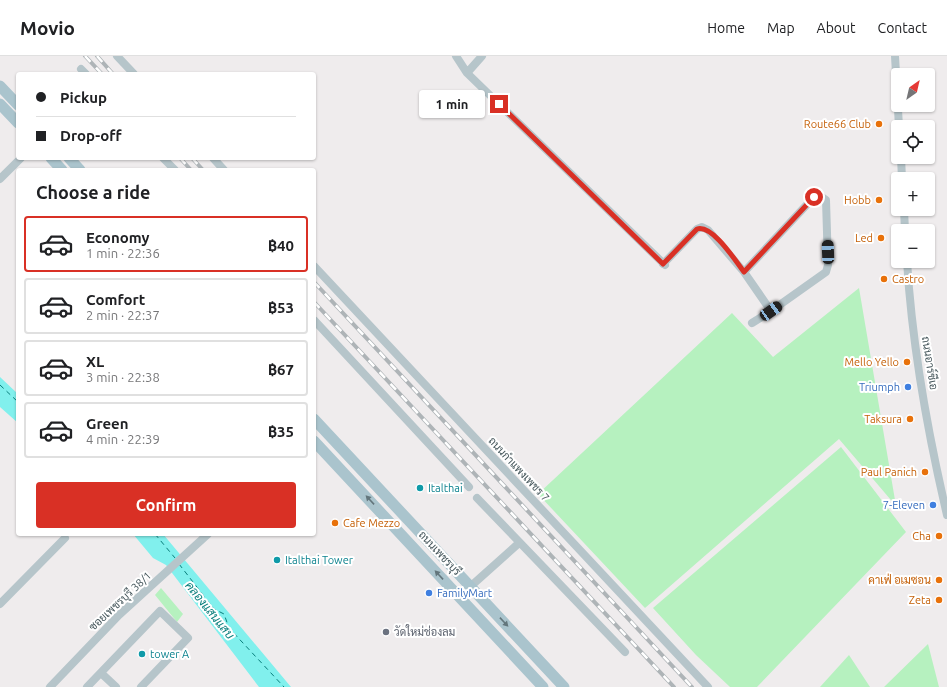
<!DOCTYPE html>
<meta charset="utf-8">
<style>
body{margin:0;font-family:Ubuntu,Sarabun,sans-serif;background:#f6f6f6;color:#202124;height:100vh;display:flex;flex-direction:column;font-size:15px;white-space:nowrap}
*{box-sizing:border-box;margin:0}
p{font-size:13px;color:#757577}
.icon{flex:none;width:22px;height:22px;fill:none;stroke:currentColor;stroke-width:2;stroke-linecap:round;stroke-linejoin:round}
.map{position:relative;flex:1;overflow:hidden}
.drawer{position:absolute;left:16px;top:112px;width:300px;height:368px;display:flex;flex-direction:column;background:#fff;border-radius:4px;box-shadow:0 1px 3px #0004}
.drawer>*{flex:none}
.top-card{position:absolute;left:16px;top:16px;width:300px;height:88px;border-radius:4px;box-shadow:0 1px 3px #0004;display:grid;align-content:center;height:88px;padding:0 20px;background:#fff}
.needle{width:26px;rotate:34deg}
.controls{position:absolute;left:891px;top:12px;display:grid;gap:8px}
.controls a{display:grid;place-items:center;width:44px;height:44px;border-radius:4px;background:#fff;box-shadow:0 1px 3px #0004;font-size:20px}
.end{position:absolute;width:18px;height:18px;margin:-9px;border:5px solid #d93025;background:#fff;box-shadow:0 0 0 2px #fff}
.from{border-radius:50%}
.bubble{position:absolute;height:28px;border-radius:4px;background:#fff;box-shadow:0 1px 3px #0004;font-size:13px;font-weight:700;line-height:28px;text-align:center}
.car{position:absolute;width:12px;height:24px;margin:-12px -6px;border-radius:5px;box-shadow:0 0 3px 1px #0007;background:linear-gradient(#222 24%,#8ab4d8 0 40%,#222 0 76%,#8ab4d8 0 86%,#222 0)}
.top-card b{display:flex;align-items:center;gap:14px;height:38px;font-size:15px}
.top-card b+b{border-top:1px solid #e0e0e0}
.top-card i{width:10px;height:10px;background:#202124}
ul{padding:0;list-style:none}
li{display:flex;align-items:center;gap:12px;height:56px;margin:0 8px 6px;padding:0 12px;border:2px solid #e0e0e0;border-radius:4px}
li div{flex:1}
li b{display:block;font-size:15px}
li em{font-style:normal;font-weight:700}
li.active{border-color:#d93025}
li>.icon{width:36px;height:36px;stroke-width:1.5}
h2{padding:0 20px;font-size:18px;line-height:48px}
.button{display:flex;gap:8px;margin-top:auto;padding:8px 20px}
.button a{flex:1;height:46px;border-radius:4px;background:#d93025;color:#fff;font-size:16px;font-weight:700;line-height:46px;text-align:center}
header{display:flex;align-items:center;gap:24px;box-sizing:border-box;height:56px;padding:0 20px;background:#fff;border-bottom:1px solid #e0e0e0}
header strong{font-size:19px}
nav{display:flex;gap:22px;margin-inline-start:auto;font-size:14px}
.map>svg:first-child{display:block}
</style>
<header>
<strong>Movio</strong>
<nav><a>Home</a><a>Map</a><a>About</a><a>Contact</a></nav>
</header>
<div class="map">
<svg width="947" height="631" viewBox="0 0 947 631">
<rect width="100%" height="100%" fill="#efeced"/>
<path fill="#b6f1bf" d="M859,232l37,218 -57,-67 -194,169 -107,-114 194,-181 41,44z
M841,391l65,85 -149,155h-27l-34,-32 -43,-47z
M161,532l22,26 -6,8 -22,-27z
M928,588l11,43h-55z
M849,599l21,32h-50z"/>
<path fill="#81f0ed" d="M0,321l18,17v29l-18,-16z
M133,478h30l128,153h-32l-93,-122 -13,-7z"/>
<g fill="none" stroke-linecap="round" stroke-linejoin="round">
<path stroke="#087e7b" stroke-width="1" stroke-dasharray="5 4" stroke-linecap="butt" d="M0,329l18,17
M155,478l20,24
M179,508l35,45 10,5 5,14 55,59"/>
<path stroke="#b6c5ca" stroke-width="8" d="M117,0l17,18
M456,0l11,17 198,192
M895,0l4,71
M81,13l5,5
M467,17l15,-17
M901,101l1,22
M163,102l12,12
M213,102l11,12
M0,123l21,-21
M904,153l1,22
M907,205c5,83 21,173 40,254
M663,208l34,-35 5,-2 6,3 36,42 27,39 -19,12
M314,210l394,421
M744,216l70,-75 5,-2 7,5 2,65 -2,7 -55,39
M314,264l155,167
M477,442l148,154
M471,530l48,-43
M0,548l65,-66
M101,617l15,14
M50,631l69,-72 89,-81
M87,631l73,-76 28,27 -47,49"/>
<path stroke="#aac4cd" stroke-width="11" d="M0,30l18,19
M0,48l18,19
M51,102l11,12
M69,102l11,12
M314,363l250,268
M314,385l229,246"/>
<defs>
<path id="rail" d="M85,0l17,18
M97,0l16,18
M180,102l11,12
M192,102l11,12
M314,226l378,405
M314,246l360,385"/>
</defs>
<use href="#rail" stroke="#aeb4b7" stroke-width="4"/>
<use href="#rail" stroke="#fff" stroke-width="2.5" stroke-dasharray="8" stroke-linecap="butt"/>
</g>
<defs><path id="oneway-solid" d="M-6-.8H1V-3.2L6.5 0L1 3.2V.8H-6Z"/></defs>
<g fill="#63767c">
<use href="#oneway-solid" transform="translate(370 444) rotate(-133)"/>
<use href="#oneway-solid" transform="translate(439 519) rotate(-133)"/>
<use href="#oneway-solid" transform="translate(504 566) rotate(47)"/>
</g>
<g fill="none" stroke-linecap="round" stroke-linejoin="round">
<path stroke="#d93025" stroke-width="5" d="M499,48l164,160 34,-35c15,-5 38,31 47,43l70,-75"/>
</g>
<g fill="#e8710a" stroke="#fff" stroke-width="1.5">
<circle cx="879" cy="68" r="4"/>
<circle cx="879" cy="144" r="4"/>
<circle cx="881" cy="182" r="4"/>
<circle cx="884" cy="223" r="4"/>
<circle cx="907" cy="306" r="4"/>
<circle cx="910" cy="363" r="4"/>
<circle cx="925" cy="416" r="4"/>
<circle cx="335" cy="467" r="4"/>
<circle cx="939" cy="480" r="4"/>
<circle cx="939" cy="524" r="4"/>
<circle cx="939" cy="544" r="4"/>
</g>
<g fill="#3f7fe0" stroke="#fff" stroke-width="1.5">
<circle cx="908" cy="331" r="4"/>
<circle cx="933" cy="449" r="4"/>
<circle cx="429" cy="537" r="4"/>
</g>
<g fill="#0f9aa8" stroke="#fff" stroke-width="1.5">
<circle cx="420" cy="432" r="4"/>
<circle cx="277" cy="504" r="4"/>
<circle cx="142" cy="598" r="4"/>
</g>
<circle fill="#6b7280" stroke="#fff" stroke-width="1.5" cx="386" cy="576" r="4"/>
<g text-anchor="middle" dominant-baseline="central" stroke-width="4" stroke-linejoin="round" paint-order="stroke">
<g font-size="11" fill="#c56008" stroke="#fff" text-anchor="end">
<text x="871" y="68">Route66 Club</text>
<text x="871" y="144">Hobb</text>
<text x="873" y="182">Led</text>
<text x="892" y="223" text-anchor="start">Castro</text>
<text x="899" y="306">Mello Yello</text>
<text x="902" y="363">Taksura</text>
<text x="917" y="416">Paul Panich</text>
<text x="343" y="467" text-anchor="start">Cafe Mezzo</text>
<text x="931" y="480">Cha</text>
<text x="931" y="524">คาเฟ่ อเมซอน</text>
<text x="931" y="544">Zeta</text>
</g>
<g font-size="11" fill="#44555a" stroke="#fff">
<text transform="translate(930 307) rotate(81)">ถนนอาร์ซีเอ</text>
<text transform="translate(519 413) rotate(47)">ถนนกำแพงเพชร 7</text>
<text transform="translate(440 497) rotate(47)">ถนนเพชรบุรี</text>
<text transform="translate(120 545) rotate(-43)">ซอยเพชรบุรี 38/1</text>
</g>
<g font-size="11" fill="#366cbe" stroke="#fff" text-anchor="end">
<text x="900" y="331">Triumph</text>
<text x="925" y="449">7-Eleven</text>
<text x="437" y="537" text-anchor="start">FamilyMart</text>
</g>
<g font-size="11" fill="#0d838f" stroke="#fff" text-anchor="start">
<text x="428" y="432">Italthai</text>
<text x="285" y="504">Italthai Tower</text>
<text x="150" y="598">tower A</text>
</g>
<g font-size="11" fill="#5b616d" stroke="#fff" text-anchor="start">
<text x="394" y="576">วัดใหม่ช่องลม</text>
</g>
<g font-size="12" font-style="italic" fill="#087e7b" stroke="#fff">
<text transform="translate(210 554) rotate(51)">คลองแสนแสบ</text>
</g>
</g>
</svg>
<div class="controls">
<a><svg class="needle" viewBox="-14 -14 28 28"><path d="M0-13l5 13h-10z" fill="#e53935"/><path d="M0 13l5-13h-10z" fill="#757577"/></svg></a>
<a><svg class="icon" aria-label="locate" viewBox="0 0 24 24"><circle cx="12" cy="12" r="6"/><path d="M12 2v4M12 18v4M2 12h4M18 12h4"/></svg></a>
<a>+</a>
<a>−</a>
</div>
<i class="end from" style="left:814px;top:141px"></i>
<i class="end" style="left:499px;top:48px"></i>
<div class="bubble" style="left:419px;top:34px;width:66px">1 min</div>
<i class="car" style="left:828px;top:196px;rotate:358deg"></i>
<i class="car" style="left:771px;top:255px;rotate:55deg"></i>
<div class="top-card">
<b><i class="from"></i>Pickup</b>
<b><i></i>Drop-off</b>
</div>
<section class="drawer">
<h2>Choose a ride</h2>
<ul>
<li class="active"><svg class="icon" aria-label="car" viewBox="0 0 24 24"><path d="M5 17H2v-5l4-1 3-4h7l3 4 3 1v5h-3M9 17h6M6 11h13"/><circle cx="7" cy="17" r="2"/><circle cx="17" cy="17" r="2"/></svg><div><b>Economy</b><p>1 min · 22:36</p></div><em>฿40</em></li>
<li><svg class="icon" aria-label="car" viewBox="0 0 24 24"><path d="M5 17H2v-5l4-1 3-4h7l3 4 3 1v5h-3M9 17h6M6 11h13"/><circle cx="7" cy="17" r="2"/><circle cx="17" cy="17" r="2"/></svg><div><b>Comfort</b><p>2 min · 22:37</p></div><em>฿53</em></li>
<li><svg class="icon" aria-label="car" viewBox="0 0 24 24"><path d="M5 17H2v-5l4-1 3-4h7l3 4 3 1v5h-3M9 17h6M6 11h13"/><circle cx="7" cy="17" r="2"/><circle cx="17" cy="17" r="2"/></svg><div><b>XL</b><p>3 min · 22:38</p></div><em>฿67</em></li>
<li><svg class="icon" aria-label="car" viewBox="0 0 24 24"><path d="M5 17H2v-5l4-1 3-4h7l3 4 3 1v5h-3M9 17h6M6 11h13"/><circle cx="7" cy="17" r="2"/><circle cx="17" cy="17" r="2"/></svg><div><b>Green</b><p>4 min · 22:39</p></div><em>฿35</em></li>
</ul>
<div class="button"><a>Confirm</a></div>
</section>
</div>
